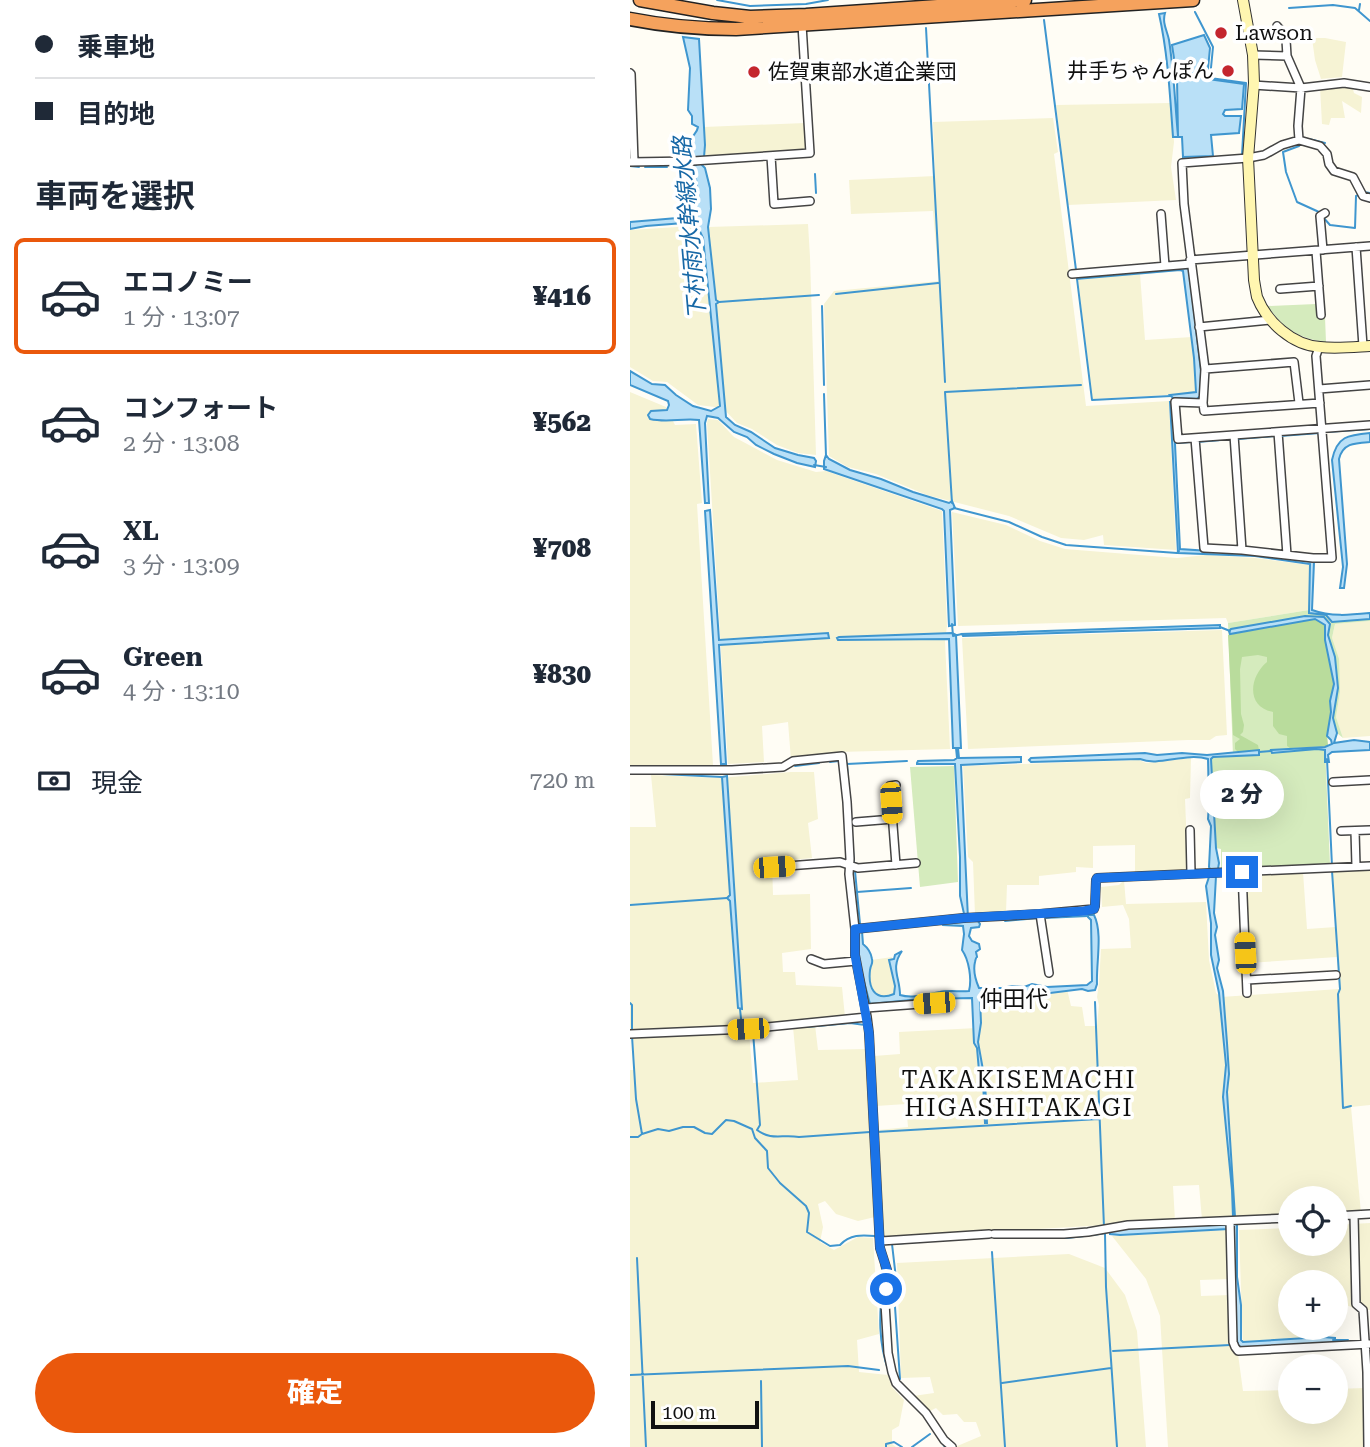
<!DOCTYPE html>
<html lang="ja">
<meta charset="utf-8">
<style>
body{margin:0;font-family:"Roboto Serif","Noto Sans JP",serif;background:#f2f2f3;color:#1f2937;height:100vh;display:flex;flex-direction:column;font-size:26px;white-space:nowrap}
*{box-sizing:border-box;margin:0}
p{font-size:23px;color:#747a83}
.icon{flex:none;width:38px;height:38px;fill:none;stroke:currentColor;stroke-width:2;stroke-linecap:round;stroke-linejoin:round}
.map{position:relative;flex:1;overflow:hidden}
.panel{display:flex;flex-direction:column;background:#fff;width:630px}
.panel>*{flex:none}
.guide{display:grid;align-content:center;height:154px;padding:0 35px;background:#fff}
.buttons{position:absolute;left:648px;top:1186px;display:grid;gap:14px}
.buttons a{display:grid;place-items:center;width:70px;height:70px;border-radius:50%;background:#fff;box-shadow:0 7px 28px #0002;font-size:35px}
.scale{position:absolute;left:21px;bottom:18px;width:108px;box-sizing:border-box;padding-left:7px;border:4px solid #111;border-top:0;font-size:19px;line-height:24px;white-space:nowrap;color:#111;-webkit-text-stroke:5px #fff;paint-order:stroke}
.end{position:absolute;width:32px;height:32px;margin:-16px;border:9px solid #1a73e8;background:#fff;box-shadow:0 0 0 4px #fff}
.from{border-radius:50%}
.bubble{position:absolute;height:49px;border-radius:24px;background:#fff;box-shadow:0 7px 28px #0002;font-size:23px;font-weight:800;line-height:49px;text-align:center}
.car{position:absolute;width:21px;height:42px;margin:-21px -10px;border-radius:9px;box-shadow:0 0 5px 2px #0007;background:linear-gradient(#f5c518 24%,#345 0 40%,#f5c518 0 76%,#345 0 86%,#f5c518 0)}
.guide b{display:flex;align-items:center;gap:24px;height:66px;font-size:26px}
.guide b+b{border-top:2px solid #e0e1e3}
.guide i{width:18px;height:18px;background:#1f2937}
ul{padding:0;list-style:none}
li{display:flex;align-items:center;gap:21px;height:116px;margin:0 14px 10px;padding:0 21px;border:4px solid transparent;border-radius:10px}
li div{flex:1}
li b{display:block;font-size:26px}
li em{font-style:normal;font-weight:800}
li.selected{border-color:#ea580c}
li>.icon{width:63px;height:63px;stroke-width:1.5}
h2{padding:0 35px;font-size:32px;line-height:84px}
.pay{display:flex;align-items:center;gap:18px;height:77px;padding:0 35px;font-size:26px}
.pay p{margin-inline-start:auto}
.action{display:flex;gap:14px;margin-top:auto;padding:14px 35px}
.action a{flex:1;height:80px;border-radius:42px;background:#ea580c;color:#fff;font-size:28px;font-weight:800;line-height:80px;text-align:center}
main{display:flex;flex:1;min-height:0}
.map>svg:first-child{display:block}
</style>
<main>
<section class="panel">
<div class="guide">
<b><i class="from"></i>乗車地</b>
<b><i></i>目的地</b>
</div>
<h2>車両を選択</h2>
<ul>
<li class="selected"><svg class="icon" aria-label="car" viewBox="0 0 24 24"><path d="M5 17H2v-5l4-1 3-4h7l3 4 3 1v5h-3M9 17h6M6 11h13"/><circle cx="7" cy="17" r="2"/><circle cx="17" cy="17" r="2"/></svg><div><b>エコノミー</b><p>1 分 · 13:07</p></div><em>¥416</em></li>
<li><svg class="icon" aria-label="car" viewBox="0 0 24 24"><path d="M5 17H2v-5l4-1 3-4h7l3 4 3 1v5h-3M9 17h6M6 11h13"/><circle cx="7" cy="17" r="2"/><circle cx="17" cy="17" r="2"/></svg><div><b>コンフォート</b><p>2 分 · 13:08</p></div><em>¥562</em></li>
<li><svg class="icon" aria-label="car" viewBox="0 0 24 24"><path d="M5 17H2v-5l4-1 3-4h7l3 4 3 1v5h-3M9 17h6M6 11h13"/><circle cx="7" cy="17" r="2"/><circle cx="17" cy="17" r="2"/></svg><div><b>XL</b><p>3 分 · 13:09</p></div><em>¥708</em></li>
<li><svg class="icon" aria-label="car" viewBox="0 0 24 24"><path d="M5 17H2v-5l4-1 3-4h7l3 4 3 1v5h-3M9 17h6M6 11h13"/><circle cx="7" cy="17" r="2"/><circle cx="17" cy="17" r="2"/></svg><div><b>Green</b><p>4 分 · 13:10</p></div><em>¥830</em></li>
</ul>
<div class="pay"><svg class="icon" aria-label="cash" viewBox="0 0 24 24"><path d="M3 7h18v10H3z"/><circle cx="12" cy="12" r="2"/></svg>現金<p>720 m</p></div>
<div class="action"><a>確定</a></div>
</section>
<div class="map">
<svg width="740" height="1447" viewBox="0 0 740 1447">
<rect width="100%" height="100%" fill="#fffdf5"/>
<path fill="#f6f3d4" d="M682,38h13l21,4 -4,35 -21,2 -6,-19z
M722,86l2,7 8,4 -1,16 -19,-12 3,17h-14l-2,7 -7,-1 -2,-37z
M541,103l3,39 -3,25 5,33 -108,5 -12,-100z
M423,118l5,34 -4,2 32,252 83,-5 7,149 -72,-5 -1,-10 -19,5 -23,-2 -52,-22 -82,-21 -51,-21 -28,-7 -19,-11 -5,-152 10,-13 105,-10 -6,-70 -82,3 -2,-34 86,-4 -2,-54z
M175,123l1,24 -3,4 -99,6 1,-12 -1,-18z
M178,224l2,33 6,198 -18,-2 -21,-8 -25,-16 -15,-6 -14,-15 -25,-3 -31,-23 -14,-1 -23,-14v-137l63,-4 8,13 7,-12z
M510,274l5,66 47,-3 4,55 -26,3 -78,4 -14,-119z
M0,392l36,15 9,18 21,-1 6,79 -5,1 16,261h-83z
M78,419l10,1 16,17 43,23 39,12 10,-1 116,40 5,115 -2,15 5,108 -112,3 -47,8 -3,-38 -26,4 2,36 -36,2 -21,-341z
M322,512l54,13 34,16 25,8 112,9 29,-3 49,3 55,7 -1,45 -81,13 -2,-5 -268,8z
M740,621v115l-27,2 -7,-21 4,-25 -8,-54 3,-14z
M592,630l5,105 -11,1 -6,4h-22l-220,9 -6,-111z
M561,758l-1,40 -5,1 3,73 -53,2v-29l-42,1v22l-17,-1v5l-37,4v9h-32l-1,27 -31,3 -2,-53 -5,-5 -5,-91 176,-6 7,3z
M161,772h23l4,47 -10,4 4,35 -40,4 1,33 37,-1 1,55 -29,4 1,19h12l1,13 46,2 3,30 -103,8 -112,5v-203h26l-5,-52 68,3z
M740,870v235l-19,2 10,106 -26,1v-15h-45v16l-56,2 -32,3 -3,-35 -26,1 2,35 -292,17 -5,-108 30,-3 -2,-23 -30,2 -2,-50 26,-2 -1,-22 78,-4 -2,-34 92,-5 4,17 11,1 3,19h12l2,-21 -2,-8 2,-14 2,-34 30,-1 -2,-29 -6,-14 -21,2 -1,-20 18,-2 5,-5 2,24 80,-2 3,58 7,33 5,4 118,-8 -2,-32 -89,6 -4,-89 59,-2 4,57 29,-2 -4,-55z
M262,957l6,32 -2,10 -24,1 -7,-39z
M185,1025l3,25 48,-1 9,168 -17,4 -22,-7 -11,-13 -7,3 5,23 -3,15 14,8 24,-13 15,1 6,96 -22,6 2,32 29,3 4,12 12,13 -5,26 -7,4v14l4,3h-266v-377h5l-2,-33 116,-6 4,52 45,-3 -5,-53z
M740,1223v87h-11l-13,-5v8h-11v-30h-45v45h30v17l-77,5 -4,-120 51,-2v16h45v-19z
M598,1230l1,49 -29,1 1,16 29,-1 1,52 7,7 5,37 47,-1v22h45v-23l30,-1v59h-197l-8,-131 -14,-37 -34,-43z
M439,1254l36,14 20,27 12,36 9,116h-191l26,-11 -5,-14h-12l-7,-8 -14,1 -7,-7 -8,4 -15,-16 21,-3 -4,-16 -29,1 -4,-115z"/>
<path fill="#d5ebbd" d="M686,304l1,13h8l1,25c-25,-2 -45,-15 -58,-36z
M679,610l1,3 16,1 6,8 38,-3v2l-35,3 -3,14 7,21 1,33 -4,25 7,21 -6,-5 -4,-15 5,-30 -3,-31 -7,-22 2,-10 -6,-8 -20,-1 -73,13 -2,2 86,-12 10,21 9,44 -4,17 -3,35 1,10 -3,1 5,118 -109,5v-21l-5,-1 -5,-89 1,-2 21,-1 -5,-133z
M324,766l4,116 -38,5 -10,-120z"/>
<path fill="#b9dc9c" d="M685,619l10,6v15l9,44 -4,17 1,11 -4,24 1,10 -38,2 -3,-2v-10l-8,-2 -6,-8v-14c-27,-5 -24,-35 -6,-50v-5l-9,-2 -16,2 -2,12 1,45 3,11 -1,7 -3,3 18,10 1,5 -21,2 -3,-3v-6l5,-4 -7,-4 -5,-100z"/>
<path fill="#b9e0f7" stroke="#3f96cf" stroke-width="2" d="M535,13c-3,10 2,17 4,27 5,32 6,64 9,96l-1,-58 -5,-33 32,-10 6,13 -3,31 37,5 -2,25 -17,1 -2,4 2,2h16l-2,17 -28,2 2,21 -30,1 -1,-20h-9c-3,-41 -5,-83 -14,-123z
M53,37l16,2 6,106 -1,12h-2v8l3,3 5,20 1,21 -3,18 8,73 3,2 -3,2 10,113 9,8 16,7 24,16 23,7 16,3 2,3 -1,6 -18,-4 -23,-9 -18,-9 -9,-8 -13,-5 -16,-14 -11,-2 -2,7 4,80h-4l-6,-83c-17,-2 -32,3 -49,-1l-2,-4 3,-4 16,-1 2,-5 -1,-4 -38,-16v-14l22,13 13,1 11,10 17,11 18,5 9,-5 -17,-168 -6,-13 -13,-2 -38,3 -16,3v-7l59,-5 2,-1 -1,-6 9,-9 -3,-22 -6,-9 -10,-2 -1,-2 17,-1 -1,-7h-5c1,-6 0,-13 2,-19 1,-5 5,-6 6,-12l-6,-3v-8l-4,-6 2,-42z
M559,268l12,104 -1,24 -3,3 -24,-1 -3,-3 26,-3 -2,-34 -11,-87 -3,-1 -103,9v-2z
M540,402h3l7,147 75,5 59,8 -2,48c19,7 38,5 58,3v6l-38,3 -6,-7 -17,-2 1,-49 -55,-8 -77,-3z
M740,433v9c-15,1 -27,1 -31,17l8,105 -3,24h-4l3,-21 -11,-107c5,-24 16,-25 38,-27z
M196,455l3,4 21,11 31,9 32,13 36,11 3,-2 3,7 -5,2 5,115 -6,1 -5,-115 -2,-2 -118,-40v-8z
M80,510l9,130 109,-7 1,5 -110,7 7,119h-5l-16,-253z
M675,616l19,1 6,7 -2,11 7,22 3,31 -5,30 4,15 -3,10 20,-3 16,2v8l-38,2 -4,3 1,7h-4v-12l-8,-1 -45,4 -1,-3 54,-3 7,-3 -1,-4 -4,-4 4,-24 -1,-11 4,-17 -9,-44v-15l-10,-6 -85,15 -1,-3 2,-2z
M590,625v3l-257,8 -1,-2z
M322,633l4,2 5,113h-3l1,10 62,-1v5l-60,3 7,154 1,2 8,-1 3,4 -1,3 -8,1 -2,8 3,5 7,3 1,5 -4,3c2,10 1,0 -1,10 -2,8 1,19 4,26h23l10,-2 12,1 8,-3 15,3 40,-2 5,-4 -1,-61 -3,-3v-2h6c9,18 2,48 3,69l-2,6 -7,1 -6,-2 -56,7h-43l-3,2 1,25 -3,19 7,39 2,42h-2l-2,-42 -4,-10 -2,-23 -3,-5 -2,-45 -51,1 -51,5c-6,-23 -15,-49 -11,-73h3l1,13c5,4 8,8 9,15 1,6 -1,4 -2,11 -2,17 4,32 24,24l1,-8 -6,-26 5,-1 1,-4 7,-4c-12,17 -2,26 -2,44 13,4 27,-1 40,-3 9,-2 20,0 29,-1 3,-12 0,-31 -7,-41l2,-16 -1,-8 -20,-1 -1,-2 23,-1v-4l-5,-22v-39l-5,-93h-38v-1l1,-2 36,-1 3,-2 -1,-10h-3l-4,-109 -111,1 -1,-2 2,-1z
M629,750v5l-46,2 -2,2 5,89 3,15 -1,6h-8l-1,-2 2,-41 -3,-7 1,-17 -1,-43c-23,-7 -49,8 -68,0l-109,3 -2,-2 2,-2 114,-5 12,2 25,-2 25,2z
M97,776l15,233 -4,-1 -8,-107 -3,-3 3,-3 -8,-118z
M586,876l-2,37 3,14 -2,8 4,25 -2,8 6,23 4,52 2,31 -2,18 8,125h-2l-1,-27 -9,-93 3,-32 -7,-72 -8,-38v-32l-5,-37 3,-9z
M598,1223v6l-108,6 -10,-1v-3l19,-4z
M603,1223h4v54l4,28v35l2,2 80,-5 12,1v5l-93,5 -4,-3 -2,-10z"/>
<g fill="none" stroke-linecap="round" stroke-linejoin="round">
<path stroke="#3f96cf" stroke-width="2" d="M87,0l33,6 56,-2 22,-4
M659,8l44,-3 22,3 15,13
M729,10l1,-6
M565,12l18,35 -3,31 36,5 -4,72
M414,20l32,250
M296,28l19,354
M679,139l16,4
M669,146l-16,6 3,20 11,30 22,10
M0,166l9,1
M15,167h22
M185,174l1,19
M734,192l6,1
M692,216l8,9 25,3 1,-32 3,-1
M447,279l15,121 79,-4
M206,294l102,-11
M89,302l100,-7
M192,306l2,79
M194,394l2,62
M696,432l44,-3
M650,436l40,-3
M608,439l37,-3
M567,442l36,-3
M546,443l15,-1
M184,465l12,2
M322,503l-7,-111 136,-7
M324,508l55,14 33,15 24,8 111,8 2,-2
M322,624l1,12 9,-2
M590,627l10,4
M629,752l12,-1
M697,759l5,107
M200,762l9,-1
M216,762l1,2 60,-3
M217,764l1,17
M165,766l24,-3
M32,774l60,3
M222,836l2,29
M225,871l5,53
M702,871l8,118 -2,5 5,114 8,-2
M227,892l54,-4
M0,905l97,-7
M414,918l44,-2
M375,921l33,-3
M465,1002l9,225
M0,1003l2,2v25
M110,1009l2,19
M176,1027l44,-4 15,2 1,15
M124,1032l18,-2
M113,1033l10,-1 7,93 -3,5c15,11 25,4 42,7l71,-5
M2,1036l4,63 6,35 16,-5 11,2 14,-4h11l11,6 7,1 14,-14 8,1 18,8 3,9 12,13 1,17 12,15 26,23 3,7 -2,19 23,14 10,-1c10,-11 22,-10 35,-9l2,5
M246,1132l223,-13
M0,1137h8l4,-3
M475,1234l1,53 11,160
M463,1235l12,-2
M404,1237l33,1 17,-2
M362,1252l13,195
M7,1258l9,189
M251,1263l2,12
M253,1284c-4,30 -5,59 6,88
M703,1340h15
M483,1351l117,-6
M0,1375l218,-9 31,4
M270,1379l-5,-72 2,-20 -5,-43 25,-2
M131,1381l1,66
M372,1383l109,-15
M298,1422l17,25
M256,1447v-3l8,-2 8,5
M282,1447l18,-13"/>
<defs>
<path id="street" d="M647,26l6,7 3,7 1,16 14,32 -3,38 1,14 21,6 7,8 2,10 5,7 19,6 10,19 7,2
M623,55l34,1
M0,73l1,1 3,88
M623,85l48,3 43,-5 26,4
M669,140l-17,5 -18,10 -16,3 -66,5 2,41 21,165 -2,34 -28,-1 3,37 192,-14
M141,156l3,48 36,-3
M0,162l63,-1 117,-8 -8,-128
M531,214l4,52
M726,247l7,99
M693,250l-3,-34 5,-3
M686,251l5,64
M560,260l180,-14
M442,274l119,-10
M650,289l39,-3
M569,327l71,-7
M575,369l89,-7 5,41
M689,389l51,-4
M573,403l1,8 116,-8
M648,432l9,123
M604,435l8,115
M565,438l9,110 38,2 71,8h19l-16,-202 3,-9
M0,770h102l51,-3 10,-6 49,-5 5,46 3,57 -1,15 6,55v26l12,62 -119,12 -118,5
M703,782l37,-2
M226,822l37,-3
M560,830l1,43
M711,831l29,-1
M725,831l1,35
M266,865l-6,-79 6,-1
M144,867l66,-5 18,6 58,-5
M612,872l5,121
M410,914l9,59
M225,929l108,-11 77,-4 54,-5 1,-3 1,-26 1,-2 273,-12
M181,959l13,5 32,-3
M617,980l89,-5
M236,1008l68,-5
M237,1017l2,16 11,215 7,22 -2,33 3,50 4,19 4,11 30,30 18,27 8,7
M724,1215l2,89 7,6 4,62 1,75
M705,1216l35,-2
M600,1221l3,121 2,5 3,4 132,-7
M364,1234h70l24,-2 40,-7 162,-7
M251,1241l108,-7"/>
<path id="secondary" d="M613,0l10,55 1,28 -6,75 6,122c1,6 2,12 3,17 10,25 35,48 63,50 16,2 34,0 50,-1"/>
<path id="highway" d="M10,0l73,13 37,4 56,-2 219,-15
M0,19c35,7 70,10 106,10l457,-29"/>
</defs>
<use href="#street" stroke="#444" stroke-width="10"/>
<use href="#secondary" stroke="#333" stroke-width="12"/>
<use href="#highway" stroke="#222" stroke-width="15"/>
<use href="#street" stroke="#fff" stroke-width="7"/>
<use href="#secondary" stroke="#fff6b0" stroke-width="10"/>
<use href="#highway" stroke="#f5a25d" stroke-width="12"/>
</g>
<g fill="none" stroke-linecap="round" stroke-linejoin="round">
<path stroke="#1a73e8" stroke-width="9" d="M256,1289l1,-19 -7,-22 -11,-215 -14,-78v-26l108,-11 121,-7 10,-2 1,-3 1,-26 1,-2 145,-6"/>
</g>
<g fill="#c4262e" stroke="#fff" stroke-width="2.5">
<circle cx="591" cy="33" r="7"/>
<circle cx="598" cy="71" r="7"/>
<circle cx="124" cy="72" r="7"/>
</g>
<g text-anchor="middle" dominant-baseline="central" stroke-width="7" stroke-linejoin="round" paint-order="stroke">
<g font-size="21" fill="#111" stroke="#fff" text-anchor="start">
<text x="605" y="33">Lawson</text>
<text x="584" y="71" text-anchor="end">井手ちゃんぽん</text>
<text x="138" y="72">佐賀東部水道企業団</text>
</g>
<g font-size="23" font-style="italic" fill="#1768a6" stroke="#fff">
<text transform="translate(60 228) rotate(-95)">下村雨水幹線水路</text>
</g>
<g font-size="23" fill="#111" stroke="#fff">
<text x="384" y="999">仲田代</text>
</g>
<g font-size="24" letter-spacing="2" fill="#111" stroke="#fff">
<text x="389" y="1080">TAKAKISEMACHI<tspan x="389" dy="28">HIGASHITAKAGI</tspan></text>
</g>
</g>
</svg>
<div class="buttons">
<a><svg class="icon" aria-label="locate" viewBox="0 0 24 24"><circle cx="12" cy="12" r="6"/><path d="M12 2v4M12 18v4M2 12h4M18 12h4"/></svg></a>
<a>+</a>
<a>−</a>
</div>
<div class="scale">100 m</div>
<i class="end from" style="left:256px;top:1289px"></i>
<i class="end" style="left:612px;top:872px"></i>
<div class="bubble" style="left:570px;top:770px;width:84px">2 分</div>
<i class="car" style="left:261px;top:803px;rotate:176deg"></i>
<i class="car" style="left:144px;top:867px;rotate:86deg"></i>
<i class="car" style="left:615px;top:953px;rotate:357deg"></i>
<i class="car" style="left:304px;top:1003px;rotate:266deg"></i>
<i class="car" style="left:118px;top:1029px;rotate:267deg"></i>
</div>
</main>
